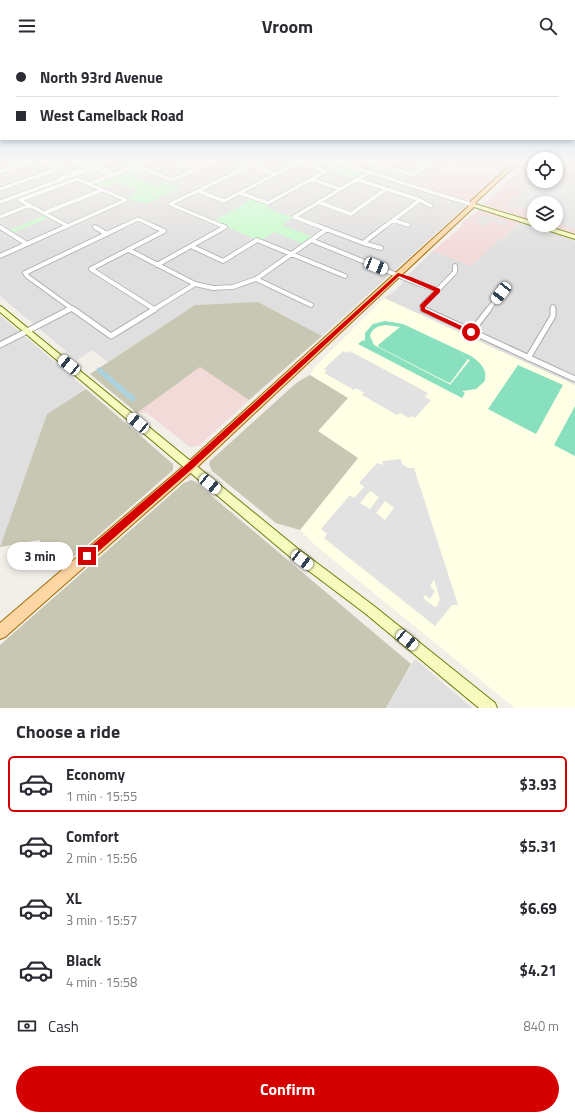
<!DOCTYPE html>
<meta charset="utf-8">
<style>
body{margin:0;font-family:"Titillium Web",sans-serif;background:#f7f7f7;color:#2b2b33;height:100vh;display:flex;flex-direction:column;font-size:15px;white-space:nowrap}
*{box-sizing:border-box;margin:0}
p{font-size:13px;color:#7c7c81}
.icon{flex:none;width:22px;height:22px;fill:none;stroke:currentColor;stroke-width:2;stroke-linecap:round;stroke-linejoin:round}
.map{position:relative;height:656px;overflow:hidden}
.details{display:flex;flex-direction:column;background:#fff;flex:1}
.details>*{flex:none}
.top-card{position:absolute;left:0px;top:0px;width:575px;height:88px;box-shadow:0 2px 6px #0003;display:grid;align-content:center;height:88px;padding:0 16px;background:#fff}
.fabs{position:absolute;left:527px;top:100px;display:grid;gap:8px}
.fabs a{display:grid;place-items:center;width:36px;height:36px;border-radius:50%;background:#fff;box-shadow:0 2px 6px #0003;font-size:20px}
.end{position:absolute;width:18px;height:18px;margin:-9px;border:5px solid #d40000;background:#fff;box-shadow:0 0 0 2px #fff}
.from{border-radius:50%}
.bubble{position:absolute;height:28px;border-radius:14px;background:#fff;box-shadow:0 2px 6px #0003;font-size:13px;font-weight:700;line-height:28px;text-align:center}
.car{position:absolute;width:12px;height:24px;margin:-12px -6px;border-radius:5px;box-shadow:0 0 3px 1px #0007;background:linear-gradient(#fff 24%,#345 0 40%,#fff 0 76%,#345 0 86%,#fff 0)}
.top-card b{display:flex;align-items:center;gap:14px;height:38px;font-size:15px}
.top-card b+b{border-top:1px solid #e1e1e2}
.top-card i{width:10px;height:10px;background:#2b2b33}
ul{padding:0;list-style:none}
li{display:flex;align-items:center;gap:12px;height:56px;margin:0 8px 6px;padding:0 8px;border:2px solid transparent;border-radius:6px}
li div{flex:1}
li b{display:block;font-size:15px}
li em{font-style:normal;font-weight:700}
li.active{border-color:#d40000}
li>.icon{width:36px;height:36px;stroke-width:1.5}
h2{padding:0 16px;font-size:18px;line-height:48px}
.pay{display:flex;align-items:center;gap:10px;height:44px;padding:0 16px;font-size:15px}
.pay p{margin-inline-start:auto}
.cta{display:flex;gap:8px;margin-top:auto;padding:8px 16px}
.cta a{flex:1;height:46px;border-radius:24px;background:#d40000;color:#fff;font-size:16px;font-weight:700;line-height:46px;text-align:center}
header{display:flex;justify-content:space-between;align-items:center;height:52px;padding:0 16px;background:#fff;font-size:18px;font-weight:700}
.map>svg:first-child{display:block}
</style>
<header><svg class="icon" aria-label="menu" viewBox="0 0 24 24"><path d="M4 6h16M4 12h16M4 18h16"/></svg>Vroom<svg class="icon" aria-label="search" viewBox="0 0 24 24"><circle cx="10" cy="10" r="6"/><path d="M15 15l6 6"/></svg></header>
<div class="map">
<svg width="575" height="656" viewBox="0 0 575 656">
<rect width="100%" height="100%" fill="#f2efe9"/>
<path fill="#e0dfdf" d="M0,109h329l134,42 3,3 -144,130 -64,-34 -63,3 -87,57 -16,-12 -15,10 -77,-64z
M337,109h116l-34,25z
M520,169l55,20v144l-191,-87 11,-7 9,-10 4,-6 25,-24 38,15 29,-28 3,1z
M0,263l86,74 -39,25 -47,133z
M415,607l57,49h-86z"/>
<path fill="#f2dad9" d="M453,109h61l-43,40 -52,-15z
M528,109h6v20h22v-20h19v74l-30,-10h11v-22h-22v18l-50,-16 -1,-1 8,-6 10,-9 1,-4 11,-8 2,-4z
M479,158h6l35,11 -18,18h-3l-28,27 -38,-15 29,-25 -1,-2 3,-3z
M200,315l49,33 -49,45 -10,2 -43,-34h-10z"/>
<path fill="#ffffe5" d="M384,246l191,87v323h-60l-200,-163 -15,-15 58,-72 -40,-27 30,-33 -38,-23 4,-7z"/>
<path fill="#c7c7b4" d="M258,250l64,34 -73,64 -49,-33 -63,46 -47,-39 105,-69z
M310,323l38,23 -30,33 40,27 -58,72 -24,-7 -64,-52 -3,-7 1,-3 84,-76 7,-5z
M86,337l87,75v6l-111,97 -23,-27 -39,7 47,-133z
M191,428l3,1 217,183 -25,44h-386v-63l184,-162z"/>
<path fill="#c8facc" d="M335,111l29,9 -10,6 -31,-9z
M134,116l10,3 -12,5 24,10 8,-4 17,6 -36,16 -18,-6 13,-6 -23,-10 -14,6 -7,-4z
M252,147l15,5v3l10,5 15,5v1l-10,7 31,12 -10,7 -29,-12 -11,7h-8l-41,-18z
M44,164l4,2 -34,14 -4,-2z"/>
<path fill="#88e0be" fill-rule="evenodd" d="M385,269l18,3 68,32c9,6 18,15 13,26l-8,7 -14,2 3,2 -3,5 -104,-54 5,-4 2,1v-8l8,-9zM386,273l14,2 -22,18 1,2 70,36 2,-1 17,-23 -59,-28 61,29 -20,25 -1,-1 -75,-39 -4,-9c2,-8 8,-10 16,-11z
M518,313l45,20 -27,49 -48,-25z
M575,354v50l-21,-11z"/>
<path fill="#e2e2e2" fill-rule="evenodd" d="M524,128l9,4 3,-3h20l19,3v45l-19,-6v-20h-22v13l-8,-3 2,-3 -13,-4 -2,2 -7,-2 21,-17 -11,-4 2,-2h-2l3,-2z
M482,164h8l18,7 -2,3 -15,-5 -5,5 -11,-4z
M343,299l4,2 3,-2 78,42 -3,4 6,3 -16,18 -4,-2 -2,2 -9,-5 -3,2 -35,-20 2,-2 -8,-5 -2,2 -30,-17 3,-2 -3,-2z
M401,407l1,5 6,4h6l44,137h-6l-17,21 -111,-88 3,-4 -6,-5 29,-34 4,3 10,-11 -5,-4 18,-20 6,2v-4zM370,439l9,6 -9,12 -10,-6zM385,449l9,7 -9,12 -9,-7zM434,528l6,19 -3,7 -2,1 -12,-9 2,-3 5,4 5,-8 -5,-5z"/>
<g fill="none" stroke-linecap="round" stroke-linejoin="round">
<path stroke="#aad3df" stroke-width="5" d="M99,318l34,29"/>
<defs>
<path id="street-far2" d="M40,109l18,8
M76,109c9,9 26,2 37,14
M125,109l47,19 43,-19
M180,109l19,7
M333,109l140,44
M367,109l46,14 16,-11
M418,109l11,3
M239,110l37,12
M296,110l30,9
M49,113l11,-4
M95,115l5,5 12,3
M0,120l34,-11
M61,127l6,-7 12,-1
M310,127l30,10
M356,127l64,21 11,6
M89,132l47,-18
M0,137l58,-20
M198,139l26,10 75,-39
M240,141l28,10 58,-32
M20,148l57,-21 49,21
M20,148l48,26
M0,150l95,-35
M318,150l33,12 35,-25
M170,152l80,-38
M170,152l55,23
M44,161l58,-23
M0,165l30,-12
M294,165l87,-52
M294,165l27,10
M393,168l15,5
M65,175l61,-27
M121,175l17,-8 18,8
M384,175l36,-27"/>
<path id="street-far1" d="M153,174l11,5
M223,174l2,1
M318,174l45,17 18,5
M0,175l27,17
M95,175l12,7
M311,188l108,44 19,6
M363,191l22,-17
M191,194l32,15 34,-21 88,36
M129,198l66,34 18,4 20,-1 23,-8 71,-50
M0,204l67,-30
M157,213l68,-38
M256,227l55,26
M553,255v3
M154,257l-63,-40 73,-38
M68,258l3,-2
M74,258l-47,-34 -2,-3 98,-47
M153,258l42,-26
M423,258l-1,-4 33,-34v-6
M488,258l13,-17 -1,-7"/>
<path id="street" d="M73,257l38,27 44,-27
M423,257l152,70
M471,280l18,-23
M0,293l70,-36
M528,306l25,-42v-7"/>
<path id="secondary" d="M471,152h4l59,18v3h9l32,10v4l-104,-33z
M0,254l2,1 295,241 77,58 121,97 2,5h-18l-113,-94 -77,-58 -289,-244z"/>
<path id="primary" d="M515,109h5l-44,41 -1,4 -281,264 -189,167 -5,2v-16l186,-159 284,-259 1,-4z"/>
</defs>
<use href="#street-far2" stroke="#a9a9a9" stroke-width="4.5"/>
<use href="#street-far1" stroke="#a9a9a9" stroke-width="5.5"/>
<use href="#street" stroke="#a9a9a9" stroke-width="7"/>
<use href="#secondary" stroke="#707d05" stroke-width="2"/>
<use href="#primary" stroke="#a06b00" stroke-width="2"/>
<use href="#street-far2" stroke="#fff" stroke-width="3.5"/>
<use href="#street-far1" stroke="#fff" stroke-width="4"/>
<use href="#street" stroke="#fff" stroke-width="5"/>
<use href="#secondary" fill="#f7fabf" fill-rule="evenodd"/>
<use href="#primary" fill="#fcd6a4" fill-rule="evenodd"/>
</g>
<linearGradient id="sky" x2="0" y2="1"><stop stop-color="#8fc0e4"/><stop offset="0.54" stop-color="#f9f8f5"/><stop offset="1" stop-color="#f9f8f5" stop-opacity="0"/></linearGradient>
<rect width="575" height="201" fill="url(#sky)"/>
<path fill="#d40000" d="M398,221l13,4 29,12v3l-15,15v2l48,22v3h-4l-48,-23 -1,-6 14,-14 -35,-15 -207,193 -102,90 -3,2 -4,-2 -1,-3 1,-3 104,-89z"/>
</svg>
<div class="fabs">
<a><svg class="icon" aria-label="locate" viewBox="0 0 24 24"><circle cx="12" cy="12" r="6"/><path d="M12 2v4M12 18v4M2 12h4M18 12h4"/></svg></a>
<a><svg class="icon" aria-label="layers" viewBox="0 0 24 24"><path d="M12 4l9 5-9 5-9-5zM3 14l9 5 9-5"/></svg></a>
</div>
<i class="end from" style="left:471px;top:280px"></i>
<i class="end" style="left:87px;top:504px"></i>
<div class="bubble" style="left:7px;top:490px;width:66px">3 min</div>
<i class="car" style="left:376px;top:214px;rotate:112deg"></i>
<i class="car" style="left:501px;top:241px;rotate:218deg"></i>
<i class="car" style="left:69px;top:313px;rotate:309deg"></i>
<i class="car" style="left:138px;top:371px;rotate:310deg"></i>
<i class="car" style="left:210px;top:432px;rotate:129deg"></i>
<i class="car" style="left:302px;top:508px;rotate:127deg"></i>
<i class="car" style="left:407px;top:588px;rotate:129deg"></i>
<div class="top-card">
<b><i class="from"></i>North 93rd Avenue</b>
<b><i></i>West Camelback Road</b>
</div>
</div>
<section class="details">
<h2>Choose a ride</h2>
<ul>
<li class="active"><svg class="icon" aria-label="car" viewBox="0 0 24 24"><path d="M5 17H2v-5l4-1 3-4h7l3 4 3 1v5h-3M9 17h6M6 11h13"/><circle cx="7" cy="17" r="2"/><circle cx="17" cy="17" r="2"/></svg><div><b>Economy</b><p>1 min · 15:55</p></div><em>$3.93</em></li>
<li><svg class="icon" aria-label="car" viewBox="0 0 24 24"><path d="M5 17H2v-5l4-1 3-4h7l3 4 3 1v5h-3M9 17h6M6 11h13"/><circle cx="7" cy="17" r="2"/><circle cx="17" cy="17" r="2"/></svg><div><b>Comfort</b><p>2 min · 15:56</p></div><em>$5.31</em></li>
<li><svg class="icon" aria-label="car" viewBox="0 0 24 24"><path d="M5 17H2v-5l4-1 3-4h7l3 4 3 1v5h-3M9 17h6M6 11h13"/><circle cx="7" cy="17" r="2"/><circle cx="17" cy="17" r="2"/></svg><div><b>XL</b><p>3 min · 15:57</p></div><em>$6.69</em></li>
<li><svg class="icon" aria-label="car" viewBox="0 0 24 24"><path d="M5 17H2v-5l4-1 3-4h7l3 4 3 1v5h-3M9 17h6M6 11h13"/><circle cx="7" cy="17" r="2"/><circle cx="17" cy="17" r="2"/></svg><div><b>Black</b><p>4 min · 15:58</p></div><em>$4.21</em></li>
</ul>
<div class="pay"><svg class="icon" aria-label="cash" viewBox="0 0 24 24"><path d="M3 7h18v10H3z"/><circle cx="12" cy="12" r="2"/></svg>Cash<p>840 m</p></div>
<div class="cta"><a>Confirm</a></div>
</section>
